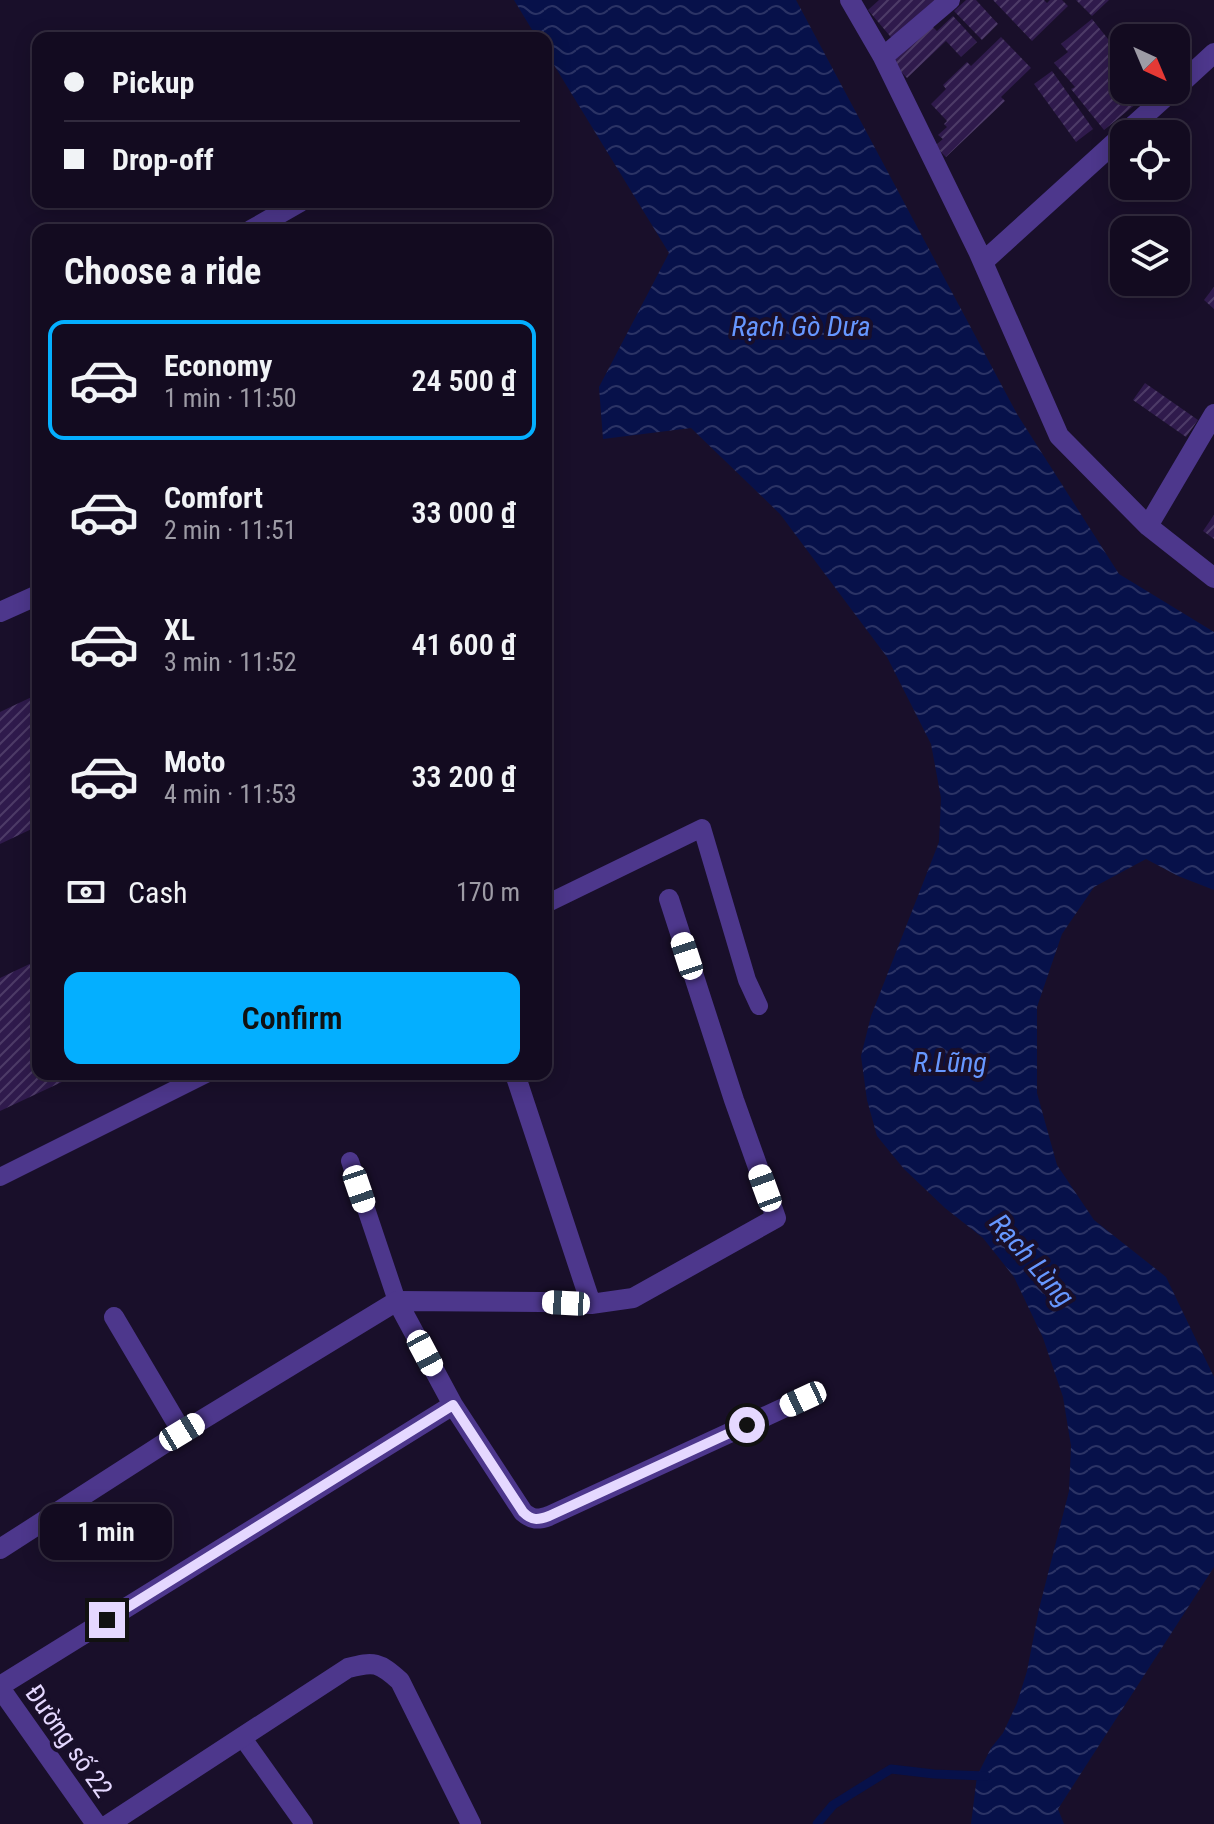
<!DOCTYPE html>
<meta charset="utf-8">
<style>
body{margin:0;font-family:"Roboto Condensed",sans-serif;background:#1c1429;color:#f1f3f6;height:100vh;display:flex;flex-direction:column;font-size:30px;white-space:nowrap}
*{box-sizing:border-box;margin:0}
p{font-size:26px;color:#9d9ba5}
.icon{flex:none;width:44px;height:44px;fill:none;stroke:currentColor;stroke-width:2;stroke-linecap:round;stroke-linejoin:round}
.map{position:relative;flex:1;overflow:hidden}
.panel{position:absolute;left:32px;top:224px;width:520px;height:856px;display:flex;flex-direction:column;background:#130b20;border-radius:16px;box-shadow:0 4px 20px #0003,0 0 0 2px #322b3e}
.panel>*{flex:none}
.banner{position:absolute;left:32px;top:32px;width:520px;height:176px;border-radius:16px;box-shadow:0 4px 20px #0003,0 0 0 2px #322b3e;display:grid;align-content:center;height:176px;padding:0 32px;background:#130b20}
.needle{width:52px;rotate:136deg}
.tools{position:absolute;left:1110px;top:24px;display:grid;gap:16px}
.tools a{display:grid;place-items:center;width:80px;height:80px;border-radius:16px;background:#130b20;box-shadow:0 4px 20px #0003,0 0 0 2px #322b3e;font-size:40px}
.end{position:absolute;width:36px;height:36px;margin:-18px;border:10px solid #e5d8ff;background:#111;box-shadow:0 0 0 4px #111}
.from{border-radius:50%}
.bubble{position:absolute;height:56px;border-radius:16px;background:#130b20;box-shadow:0 4px 20px #0003,0 0 0 2px #322b3e;font-size:26px;font-weight:600;line-height:56px;text-align:center}
.car{position:absolute;width:24px;height:48px;margin:-24px -12px;border-radius:10px;box-shadow:0 0 6px 2px #0007;background:linear-gradient(#fff 24%,#345 0 40%,#fff 0 76%,#345 0 86%,#fff 0)}
.banner b{display:flex;align-items:center;gap:28px;height:76px;font-size:30px}
.banner b+b{border-top:2px solid #322b3e}
.banner i{width:20px;height:20px;background:#f1f3f6}
ul{padding:0;list-style:none}
li{display:flex;align-items:center;gap:24px;height:120px;margin:0 16px 12px;padding:0 16px;border:4px solid transparent;border-radius:16px}
li div{flex:1}
li b{display:block;font-size:30px}
li em{font-style:normal;font-weight:600}
li.selected{border-color:#04afff}
li>.icon{width:72px;height:72px;stroke-width:1.5}
h2{padding:0 32px;font-size:36px;line-height:96px}
.pay{display:flex;align-items:center;gap:20px;height:88px;padding:0 32px;font-size:30px}
.pay p{margin-inline-start:auto}
.button{display:flex;gap:16px;margin-top:auto;padding:16px 32px}
.button a{flex:1;height:92px;border-radius:16px;background:#04afff;color:#111;font-size:32px;font-weight:600;line-height:92px;text-align:center}
.map>svg:first-child{display:block}
</style>
<div class="map">
<svg width="1214" height="1824" viewBox="0 0 1214 1824">
<defs>
<pattern id="water-waves" width="16" height="10" patternUnits="userSpaceOnUse" patternTransform="scale(2)"><rect width="16" height="10" fill="#07114a"/><path d="M0 5q4-4 8 0t8 0" fill="none" stroke="#2b3365"/></pattern>
<pattern id="building-hatch" width="6" height="6" patternUnits="userSpaceOnUse" patternTransform="scale(2)"><rect width="6" height="6" fill="#2f1a4c"/><path d="M-1 1l2-2M0 6l6-6M5 7l2-2" fill="none" stroke="#4d3b67"/></pattern>
</defs>
<rect width="100%" height="100%" fill="#190f2a"/>
<path fill="url(#water-waves)" d="M514,0h282l221,414 102,160 95,58v258l-36,-14 -32,-17 -52,28 -32,47 -25,73v86l20,72 37,55 72,57 48,100v190l-156,242 6,15h-93l6,-48 14,-28 12,-15 14,-30 10,-32 12,-62 30,-118 2,-45 -8,-49 -20,-59 -29,-61 -31,-39 -38,-30 -41,-39 -27,-33 -10,-36 -6,-44 10,-40 68,-174 2,-44 -10,-54 -44,-87 -107,-143 -89,-86 -88,11 -4,-52 70,-134 -123,-201v-14h-9z"/>
<g fill="none" stroke-linecap="round" stroke-linejoin="round">
<path stroke="#07114a" stroke-width="9" d="M817,1824l16,-19 58,-36 43,5 52,2"/>
</g>
<path fill="url(#building-hatch)" d="M879,0h65l-49,42 -27,-32z
M966,0h10l22,24 -16,16 -28,-29z
M993,0h51l3,3 3,-3h12l6,6 -36,35z
M1076,0h33l-17,16z
M953,16l24,26 -16,15 -15,-16 -39,37 -18,-19 39,-37 9,9z
M1092,19l32,40v31h19l4,5 -43,35 -33,-41 4,-2 -21,-24 14,-11 -7,-8z
M1001,37l30,31 -30,29 4,4 -59,56 -11,-11 8,-7 -5,-4 9,-8 -3,-3 3,-3 -16,-17 15,-15 -3,-4 24,-23 4,4z
M1052,71l41,58 -17,13 -42,-58z
M1214,287v22l-10,-9z
M1145,383l53,37 -12,17 -53,-37z
M1214,515v24l-11,-8z
M38,694v132l-38,18v-132z
M38,960v114h41l-79,37v-133z"/>
<g fill="none" stroke-linecap="round" stroke-linejoin="round">
<path stroke="#4d378c" stroke-width="18" d="M546,904l156,-76 45,152 12,26
M350,1161l47,140
M0,1177l206,-103
M242,1737l62,87"/>
<path stroke="#4d378c" stroke-width="20" d="M850,0l33,57 95,194 81,185 89,90 66,52
M883,57l67,-57
M1176,88l38,-35
M1124,134l49,-44
M251,230l49,-28
M983,262l141,-128
M1148,526l66,-112
M0,612l38,-17
M515,1074l76,230
M397,1301l56,104 70,107c9,8 15,8 26,4l254,-117
M114,1317l68,115
M0,1549l182,-117 215,-131 145,1 49,2 42,-6 143,-80 -42,-118 -65,-201
M0,1686l453,-281
M0,1688l96,136
M109,1824l239,-156c26,-7 31,-6 52,13l71,143"/>
</g>
<g fill="none" stroke-linecap="round" stroke-linejoin="round">
<path stroke="#e5d8ff" stroke-width="10" d="M107,1620l346,-215 70,107c9,9 15,8 26,4l198,-91"/>
</g>
<g text-anchor="middle" dominant-baseline="central" stroke-width="8" stroke-linejoin="round" paint-order="stroke">
<g font-size="26" fill="#e5d8ff" stroke="#190f2a">
<text transform="translate(69 1741) rotate(55)">Đường số 22</text>
</g>
<g font-size="28" font-style="italic" fill="#6697ff" stroke="#190f2a">
<text x="801" y="326">Rạch Gò Dưa</text>
<text x="950" y="1062">R.Lũng</text>
<text transform="translate(1032 1260) rotate(49)">Rạch Lùng</text>
</g>
</g>
</svg>
<div class="tools">
<a><svg class="needle" viewBox="-14 -14 28 28"><path d="M0-13l5 13h-10z" fill="#e53935"/><path d="M0 13l5-13h-10z" fill="#9d9ba5"/></svg></a>
<a><svg class="icon" aria-label="locate" viewBox="0 0 24 24"><circle cx="12" cy="12" r="6"/><path d="M12 2v4M12 18v4M2 12h4M18 12h4"/></svg></a>
<a><svg class="icon" aria-label="layers" viewBox="0 0 24 24"><path d="M12 4l9 5-9 5-9-5zM3 14l9 5 9-5"/></svg></a>
</div>
<i class="end from" style="left:747px;top:1425px"></i>
<i class="end" style="left:107px;top:1620px"></i>
<div class="bubble" style="left:40px;top:1504px;width:132px">1 min</div>
<i class="car" style="left:687px;top:956px;rotate:342deg"></i>
<i class="car" style="left:765px;top:1188px;rotate:340deg"></i>
<i class="car" style="left:359px;top:1189px;rotate:161deg"></i>
<i class="car" style="left:566px;top:1303px;rotate:273deg"></i>
<i class="car" style="left:425px;top:1353px;rotate:152deg"></i>
<i class="car" style="left:803px;top:1399px;rotate:245deg"></i>
<i class="car" style="left:182px;top:1432px;rotate:59deg"></i>
<div class="banner">
<b><i class="from"></i>Pickup</b>
<b><i></i>Drop-off</b>
</div>
<section class="panel">
<h2>Choose a ride</h2>
<ul>
<li class="selected"><svg class="icon" aria-label="car" viewBox="0 0 24 24"><path d="M5 17H2v-5l4-1 3-4h7l3 4 3 1v5h-3M9 17h6M6 11h13"/><circle cx="7" cy="17" r="2"/><circle cx="17" cy="17" r="2"/></svg><div><b>Economy</b><p>1 min · 11:50</p></div><em>24 500 ₫</em></li>
<li><svg class="icon" aria-label="car" viewBox="0 0 24 24"><path d="M5 17H2v-5l4-1 3-4h7l3 4 3 1v5h-3M9 17h6M6 11h13"/><circle cx="7" cy="17" r="2"/><circle cx="17" cy="17" r="2"/></svg><div><b>Comfort</b><p>2 min · 11:51</p></div><em>33 000 ₫</em></li>
<li><svg class="icon" aria-label="car" viewBox="0 0 24 24"><path d="M5 17H2v-5l4-1 3-4h7l3 4 3 1v5h-3M9 17h6M6 11h13"/><circle cx="7" cy="17" r="2"/><circle cx="17" cy="17" r="2"/></svg><div><b>XL</b><p>3 min · 11:52</p></div><em>41 600 ₫</em></li>
<li><svg class="icon" aria-label="car" viewBox="0 0 24 24"><path d="M5 17H2v-5l4-1 3-4h7l3 4 3 1v5h-3M9 17h6M6 11h13"/><circle cx="7" cy="17" r="2"/><circle cx="17" cy="17" r="2"/></svg><div><b>Moto</b><p>4 min · 11:53</p></div><em>33 200 ₫</em></li>
</ul>
<div class="pay"><svg class="icon" aria-label="cash" viewBox="0 0 24 24"><path d="M3 7h18v10H3z"/><circle cx="12" cy="12" r="2"/></svg>Cash<p>170 m</p></div>
<div class="button"><a>Confirm</a></div>
</section>
</div>
